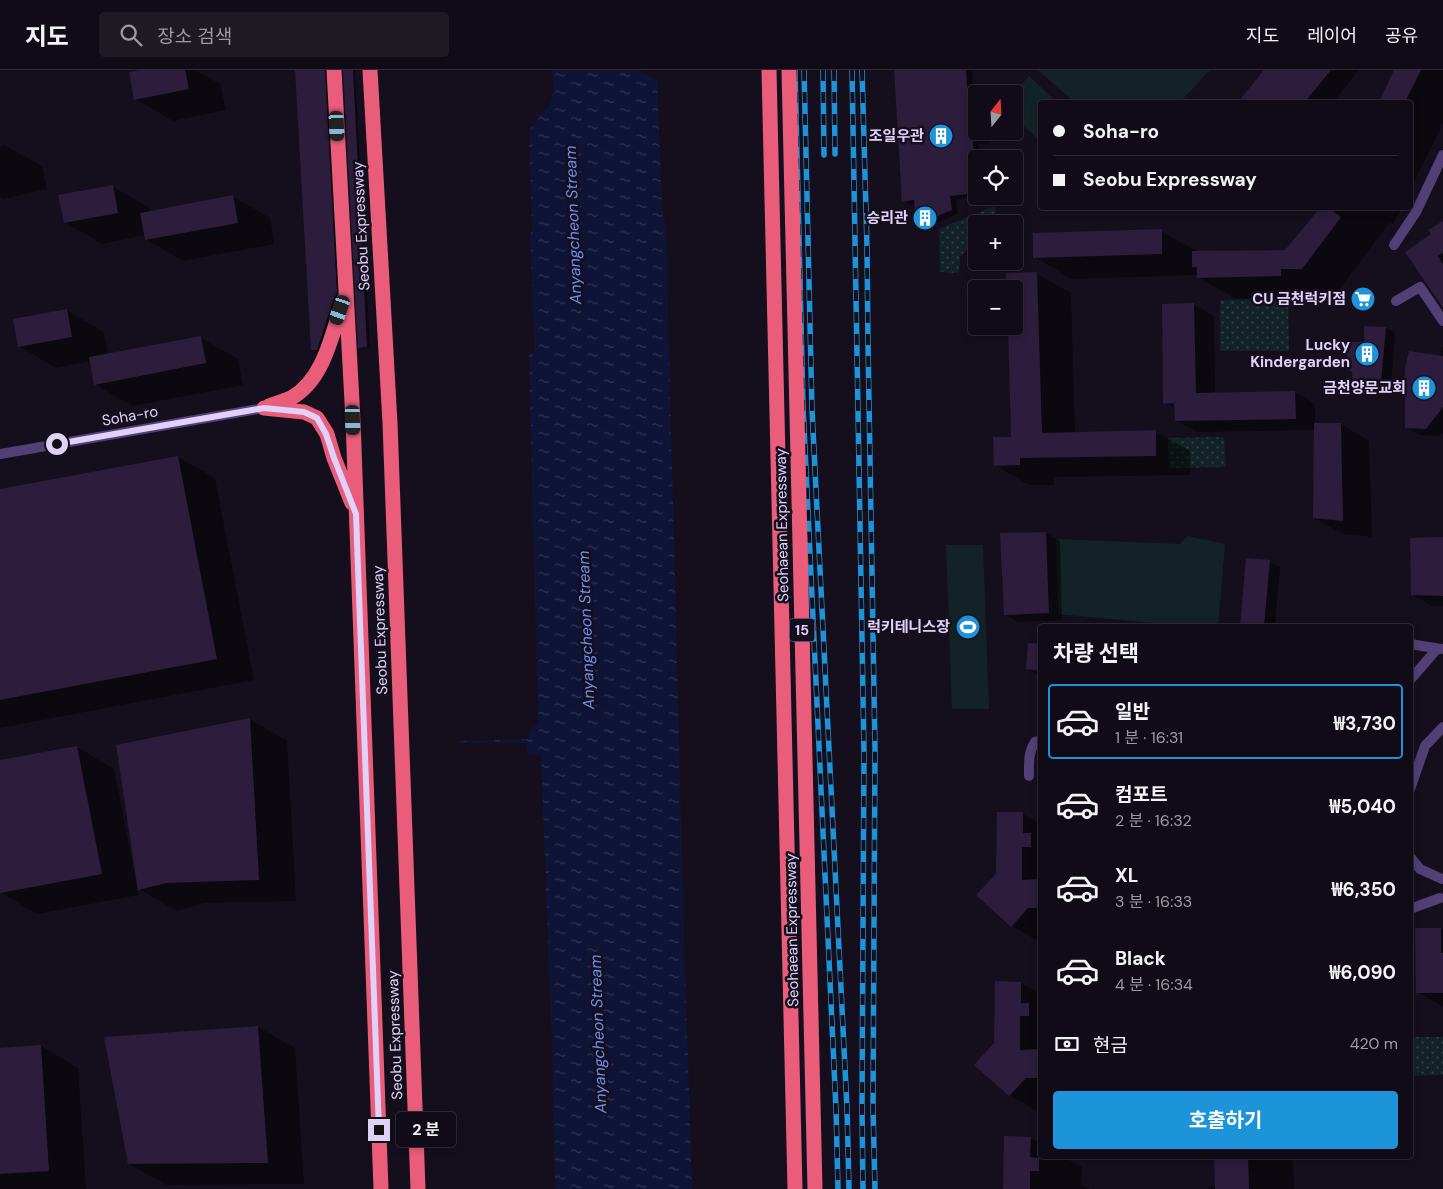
<!DOCTYPE html>
<html lang="ko">
<meta charset="utf-8">
<style>
body{margin:0;font-family:"DM Sans","Noto Sans KR",sans-serif;background:#1e1923;color:#f1f3f6;height:100vh;display:flex;flex-direction:column;font-size:19px;white-space:nowrap}
*{box-sizing:border-box;margin:0}
p{font-size:16px;color:#9c9ba1}
.icon{flex:none;width:28px;height:28px;fill:none;stroke:currentColor;stroke-width:2;stroke-linecap:round;stroke-linejoin:round}
.map{position:relative;flex:1;overflow:hidden}
.panel{position:absolute;left:1038px;top:554px;width:375px;height:535px;display:flex;flex-direction:column;background:#100b16;border-radius:5px;box-shadow:0 2px 8px #0003,0 0 0 1px #302b35}
.panel>*{flex:none}
.guide{position:absolute;left:1038px;top:30px;width:375px;height:110px;border-radius:5px;box-shadow:0 2px 8px #0003,0 0 0 1px #302b35;display:grid;align-content:center;height:110px;padding:0 15px;background:#100b16}
.needle{width:32px;rotate:18deg}
.buttons{position:absolute;left:968px;top:15px;display:grid;gap:10px}
.buttons a{display:grid;place-items:center;width:55px;height:55px;border-radius:5px;background:#100b16;box-shadow:0 2px 8px #0003,0 0 0 1px #302b35;font-size:25px}
.end{position:absolute;width:22px;height:22px;margin:-11px;border:6px solid #e0d1f9;background:#111;box-shadow:0 0 0 2px #111}
.from{border-radius:50%}
.bubble{position:absolute;height:35px;border-radius:5px;background:#100b16;box-shadow:0 2px 8px #0003,0 0 0 1px #302b35;font-size:16px;font-weight:700;line-height:35px;text-align:center}
.car{position:absolute;width:15px;height:30px;margin:-15px -8px;border-radius:6px;box-shadow:0 0 4px 1px #0007;background:linear-gradient(#222 24%,#8ab4d8 0 40%,#222 0 76%,#8ab4d8 0 86%,#222 0)}
.guide b{display:flex;align-items:center;gap:18px;height:48px;font-size:19px}
.guide b+b{border-top:1px solid #302b35}
.guide i{width:12px;height:12px;background:#f1f3f6}
ul{padding:0;list-style:none}
li{display:flex;align-items:center;gap:15px;height:75px;margin:0 10px 8px;padding:0 5px;border:2px solid transparent;border-radius:5px}
li div{flex:1}
li b{display:block;font-size:19px}
li em{font-style:normal;font-weight:700}
li.active{border-color:#1d94d9}
li>.icon{width:45px;height:45px;stroke-width:1.5}
h2{padding:0 15px;font-size:22px;line-height:60px}
.pay{display:flex;align-items:center;gap:12px;height:55px;padding:0 15px;font-size:19px}
.pay p{margin-inline-start:auto}
.primary-button{display:flex;gap:10px;margin-top:auto;padding:10px 15px}
.primary-button a{flex:1;height:58px;border-radius:5px;background:#1d94d9;color:#fff;font-size:20px;font-weight:700;line-height:58px;text-align:center}
header{display:flex;align-items:center;gap:30px;box-sizing:border-box;height:70px;padding:0 25px;background:#100b16;border-bottom:1px solid #302b35}
header strong{font-size:24px}
nav{display:flex;gap:28px;margin-inline-start:auto;font-size:18px}
.search{width:350px;height:45px;background:#1e1923;display:flex;align-items:center;gap:12px;box-sizing:border-box;padding:0 18px;border-radius:5px;color:#9c9ba1;font-size:19px}
.map>svg:first-child{display:block}
</style>
<header>
<strong>지도</strong>
<div class="search"><svg class="icon" aria-label="search" viewBox="0 0 24 24"><circle cx="10" cy="10" r="6"/><path d="M15 15l6 6"/></svg>장소 검색</div>
<nav><a>지도</a><a>레이어</a><a>공유</a></nav>
</header>
<div class="map">
<svg width="1443" height="1119" viewBox="0 0 1443 1119">
<defs>
<pattern id="park-dots" width="8" height="8" patternUnits="userSpaceOnUse" patternTransform="scale(1.25)"><rect width="8" height="8" fill="#132226"/><path d="M2 2h.1M6 6h.1" fill="none" stroke="#354146" stroke-width="1.8" stroke-linecap="round"/></pattern>
<pattern id="water-ripples" width="26" height="14" patternUnits="userSpaceOnUse" patternTransform="scale(1.25)"><rect width="26" height="14" fill="#0f1336"/><path d="M2 4q2-2 4 0t4 0M15 11q2-2 4 0t4 0" fill="none" stroke="#323454"/></pattern>
</defs>
<rect width="100%" height="100%" fill="#150f1d"/>
<path fill="url(#park-dots)" d="M995,136l2,15 -3,3h-18v17l-16,15 -1,17 -19,-1 -1,-43z
M1288,229l1,52h-69v-51z
M1224,367l2,30 -57,1 -1,-30z
M1410,967h33v38l-33,1z"/>
<path fill="#132226" d="M1038,0h172l-30,32h-106z
M1029,6l28,26h-17v39l-26,-24v-23h-1z
M1187,466l38,8 -7,82h-35l-125,-12 -2,-75 124,5z
M946,475h37l6,164h-37z"/>
<path fill="url(#water-ripples)" d="M551,0h88l18,11 5,124 4,22 17,674 9,288h-137l-3,-145 -11,-289 -14,-1v-11h-68v-2l69,-2 5,-12 5,-5 -9,-369h6l-5,-117 2,-8 -3,-96 3,-6 6,-6v-6c3,-1 5,-2 8,-4 8,-7 9,-30 5,-40z"/>
<path fill="#0007" d="M147,0h48l25,14 6,26 -53,11 -37,-22z
M296,0h32l11,226 -19,55h-5l-3,-2z
M345,0h10l15,278 -8,1 -2,-2z
M896,0h76l2,30 2,-1v32h12l2,12 -11,1 1,15h-4v37h7l-27,3 2,15 -34,14 -7,-4 -1,-20 -6,1 -7,-4z
M1265,0h94l-26,32h-94z
M1396,0h47v53l-33,67v-88h-30z
M4,75l38,21 5,23 -44,10 -3,-2v-51z
M112,116l38,22 1,4 81,-16 38,22 4,26 -91,17 -37,-22 -1,-4 -43,9 -37,-22z
M1322,138h80l-9,16 -3,-2 -51,68h-21v7l-82,2 -38,-22v-2l-126,4 -37,-22 126,-26 37,21 87,-1z
M1443,152v84l-10,-71z
M1037,204l34,19 4,141 81,-2 34,19v24l-136,2v8h-25l-34,-20 17,-26 2,-150z
M1163,235h31l20,11 1,78 80,-2 20,12v21l26,-1 28,17 3,96 -29,-3 -29,-16 1,-88 -119,2 -20,-12v-11l-11,-6z
M66,240l38,22 4,23 93,-17 37,21 5,26 -111,21 -37,-22 -4,-23 -35,7 -37,-22z
M1386,258l9,5 -4,54 -4,6 -9,-2 -24,-11 11,-37z
M1442,277h1v85l-3,4 -21,-1 -13,-8 35,-70z
M178,387l37,21 39,202 -254,48v-238z
M1046,463l14,8 2,79 -44,2 -13,-8 -4,-79z
M1443,468v68h-11l-20,-12z
M1247,490l23,2 10,5 -5,59h-34z
M1040,575v30l-3,-1 -10,-5z
M250,649l37,22 9,160 -92,2 -27,8 -40,-23 1,7 -101,19 -37,-22v-130l77,-15 37,22 23,118h2z
M1023,744l17,10v118l-28,-16 -15,-52z
M1440,859l3,1v77l-25,-15z
M1021,913l19,11v119l-30,-18 -34,-30 19,-21z
M258,957l37,21 9,136 -138,1 -37,-21z
M41,976l37,22 8,121h-86v-140z
M1030,1068l10,5v13h22l20,11 -1,17 9,5h-85z
M1215,1086h78l1,33h-85v-2h7z"/>
<path fill="#2c1d3c" d="M140,0h45l4,19 -55,11 -5,-28z
M295,0h30l12,224 -3,4 -17,52h-6z
M343,0h10l14,277 -9,1z
M894,0h72l2,29 8,-1v43h-3l3,52 -26,3 2,14 -36,15 -2,-25 -12,2z
M1264,0h67l-26,32h-67z
M1394,0h27l-16,32h-26z
M113,115l5,28 -54,10 -6,-28z
M233,125l5,28 -93,17 -5,-27z
M1320,138h9l12,9 -39,52h-21v7l-84,2v-11h-5v-16l93,-1z
M1443,151v32l-5,3 5,8v44l-38,-56 26,-18 -3,-4z
M1162,159v25l-129,4v-25z
M1037,202l5,161 114,-3v26l-136,2v7l-26,1 -1,-29h18l-3,-111h6v-37h-8v-16z
M1194,233l2,90 99,-2 1,28 -121,2 -1,-18 -11,1 -1,-100z
M67,239l5,28 -54,10 -5,-28z
M1364,256l22,1 -5,55 -5,6 -9,-2 -4,-4 -10,-1 -1,-9 -4,-4 -2,-22 4,-4h14z
M201,266l5,27 -112,22 -5,-28z
M1409,281l34,5v51l-17,22 -21,-1v-60z
M1314,353h27l2,98 -30,-3z
M178,386l39,203 -217,41v-211z
M1046,462l3,81 -45,2 -4,-82z
M1443,467v59l-32,-1 -1,-57z
M1246,488l24,2 -6,66h-24z
M1028,573l12,1v27l-14,-2z
M250,648l9,162 -93,3 -28,7 -22,-145z
M77,676l25,128 -102,19v-133z
M997,742h26v21h8v14h-9v33l18,-1v29h-12l-17,19 -35,-32 20,-21z
M1415,858h26v25h2v40h-27z
M995,911l26,1v21h8v13h-9v34l20,-1v29h-14l-17,18 -35,-31 20,-22z
M258,956l10,137 -140,1 -24,-127z
M41,975l8,126 -49,3v-126z
M1004,1066l27,1 -1,20 9,1v13h-9v18h-27z
M1214,1086h34l1,33h-34z"/>
<g fill="none" stroke-linecap="round" stroke-linejoin="round">
<path stroke="#504076" stroke-width="10" d="M1394,175l22,-33 27,-57
M1396,231l24,-14 23,34
M0,384l264,-46
M1410,574l31,5
M1410,610l27,-31
M1029,706c0,-13 -1,-23 6,-34l5,-1
M1410,719l15,-43 18,-19
M1410,787l10,12 22,10
M1410,839l30,-11"/>
<path stroke="#e95c7a" stroke-width="15" d="M334,0l19,350 28,769
M370,0l20,353 28,766
M269,336c7,-3 15,-5 22,-8 33,-18 41,-64 52,-97
M264,338l40,4 13,6 10,16 7,24 18,45"/>
<defs>
<path id="rail" d="M795,0l8,335 33,704 2,80
M804,0l8,340 35,698 2,81
M823,0l1,85
M834,0l1,84
M852,0l12,682 -2,357 1,80
M862,0l5,177 1,97 7,405 -2,359 2,81"/>
</defs>
<use href="#rail" stroke="#1d94d9" stroke-width="5.5"/>
<use href="#rail" stroke="#150f1d" stroke-width="4" stroke-dasharray="11" stroke-linecap="butt"/>
<path stroke="#e95c7a" stroke-width="15" d="M769,0l26,1119
M789,0l26,1119"/>
</g>
<g fill="none" stroke-linecap="round" stroke-linejoin="round">
<path stroke="#e0d1f9" stroke-width="6" d="M57,374l207,-36 40,4 13,6 9,16 8,24 22,56 23,616"/>
</g>
<defs>
<symbol id="building-disc" viewBox="-11 -11 22 22"><circle r="9.5" fill="#1d94d9" stroke="#150f1d"/><path d="M-4-6H4V6H1V3H-1V6H-4ZM-2.5-4.3h1.7v1.8h-1.7ZM.8-4.3h1.7v1.8H.8ZM-2.5-1h1.7V.8h-1.7ZM.8-1h1.7V.8H.8Z" fill="#fff"/></symbol>
<symbol id="supermarket-disc" viewBox="-11 -11 22 22"><circle r="9.5" fill="#1d94d9" stroke="#150f1d"/><path d="M-6-5.5h2.5l.6 2H6L4.5 2H-2.5L-4.4-4H-6ZM-1.5 3.2a1.3 1.3 0 1 0 .1 0ZM3 3.2a1.3 1.3 0 1 0 .1 0Z" fill="#fff"/></symbol>
<symbol id="stadium-disc" viewBox="-11 -11 22 22"><circle r="9.5" fill="#1d94d9" stroke="#150f1d"/><path d="M0-5a6.5 5 0 1 0 0 10a6.5 5 0 1 0 0-10ZM-3.5-1.8h7v3.6h-7Z" fill="#fff"/></symbol>
</defs>
<g fill-rule="evenodd">
<use href="#building-disc" x="927" y="52" width="28" height="28"/>
<use href="#building-disc" x="911" y="134" width="28" height="28"/>
<use href="#supermarket-disc" x="1349" y="215" width="28" height="28"/>
<use href="#building-disc" x="1353" y="270" width="28" height="28"/>
<use href="#building-disc" x="1410" y="304" width="28" height="28"/>
<use href="#stadium-disc" x="954" y="543" width="28" height="28"/>
</g>
<g text-anchor="middle" dominant-baseline="central" stroke-width="5" stroke-linejoin="round" paint-order="stroke">
<rect fill="#150f1d" stroke="#a397b7" stroke-width="1" x="789.5" y="548.5" width="25" height="23" rx="4"/>
<g font-size="14" font-weight="bold" fill="#e0d1f9">
<text x="802" y="560">15</text>
</g>
<g font-size="15" font-weight="bold" fill="#e0d1f9" stroke="#150f1d" text-anchor="end">
<text x="924" y="66">조일우관</text>
<text x="908" y="148">승리관</text>
<text x="1346" y="229">CU 금천럭키점</text>
<text x="1350" y="275">Lucky<tspan x="1350" dy="17">Kindergarden</tspan></text>
<text x="1406" y="318">금천양문교회</text>
<text x="950" y="557">럭키테니스장</text>
</g>
<g font-size="15" fill="#e0d1f9" stroke="#150f1d">
<text transform="translate(361 156) rotate(-93)">Seobu Expressway</text>
<text transform="translate(130 346) rotate(-10)">Soha-ro</text>
<text transform="translate(782 455) rotate(-91)">Seohaean Expressway</text>
<text transform="translate(380 560) rotate(-92)">Seobu Expressway</text>
<text transform="translate(792 860) rotate(-91)">Seohaean Expressway</text>
<text transform="translate(395 965) rotate(-92)">Seobu Expressway</text>
</g>
<g font-size="16" font-style="italic" fill="#6c8fec" stroke="#150f1d">
<text transform="translate(573 155) rotate(-92)">Anyangcheon Stream</text>
<text transform="translate(586 560) rotate(-92)">Anyangcheon Stream</text>
<text transform="translate(598 964) rotate(-92)">Anyangcheon Stream</text>
</g>
</g>
</svg>
<div class="buttons">
<a><svg class="needle" viewBox="-14 -14 28 28"><path d="M0-13l5 13h-10z" fill="#e53935"/><path d="M0 13l5-13h-10z" fill="#9c9ba1"/></svg></a>
<a><svg class="icon" aria-label="locate" viewBox="0 0 24 24"><circle cx="12" cy="12" r="6"/><path d="M12 2v4M12 18v4M2 12h4M18 12h4"/></svg></a>
<a>+</a>
<a>−</a>
</div>
<i class="end from" style="left:57px;top:374px"></i>
<i class="end" style="left:379px;top:1060px"></i>
<div class="bubble" style="left:396px;top:1042px;width:60px">2 분</div>
<i class="car" style="left:337px;top:56px;rotate:177deg"></i>
<i class="car" style="left:340px;top:240px;rotate:199deg"></i>
<i class="car" style="left:353px;top:350px;rotate:178deg"></i>
<div class="guide">
<b><i class="from"></i>Soha-ro</b>
<b><i></i>Seobu Expressway</b>
</div>
<section class="panel">
<h2>차량 선택</h2>
<ul>
<li class="active"><svg class="icon" aria-label="car" viewBox="0 0 24 24"><path d="M5 17H2v-5l4-1 3-4h7l3 4 3 1v5h-3M9 17h6M6 11h13"/><circle cx="7" cy="17" r="2"/><circle cx="17" cy="17" r="2"/></svg><div><b>일반</b><p>1 분 · 16:31</p></div><em>₩3,730</em></li>
<li><svg class="icon" aria-label="car" viewBox="0 0 24 24"><path d="M5 17H2v-5l4-1 3-4h7l3 4 3 1v5h-3M9 17h6M6 11h13"/><circle cx="7" cy="17" r="2"/><circle cx="17" cy="17" r="2"/></svg><div><b>컴포트</b><p>2 분 · 16:32</p></div><em>₩5,040</em></li>
<li><svg class="icon" aria-label="car" viewBox="0 0 24 24"><path d="M5 17H2v-5l4-1 3-4h7l3 4 3 1v5h-3M9 17h6M6 11h13"/><circle cx="7" cy="17" r="2"/><circle cx="17" cy="17" r="2"/></svg><div><b>XL</b><p>3 분 · 16:33</p></div><em>₩6,350</em></li>
<li><svg class="icon" aria-label="car" viewBox="0 0 24 24"><path d="M5 17H2v-5l4-1 3-4h7l3 4 3 1v5h-3M9 17h6M6 11h13"/><circle cx="7" cy="17" r="2"/><circle cx="17" cy="17" r="2"/></svg><div><b>Black</b><p>4 분 · 16:34</p></div><em>₩6,090</em></li>
</ul>
<div class="pay"><svg class="icon" aria-label="cash" viewBox="0 0 24 24"><path d="M3 7h18v10H3z"/><circle cx="12" cy="12" r="2"/></svg>현금<p>420 m</p></div>
<div class="primary-button"><a>호출하기</a></div>
</section>
</div>
